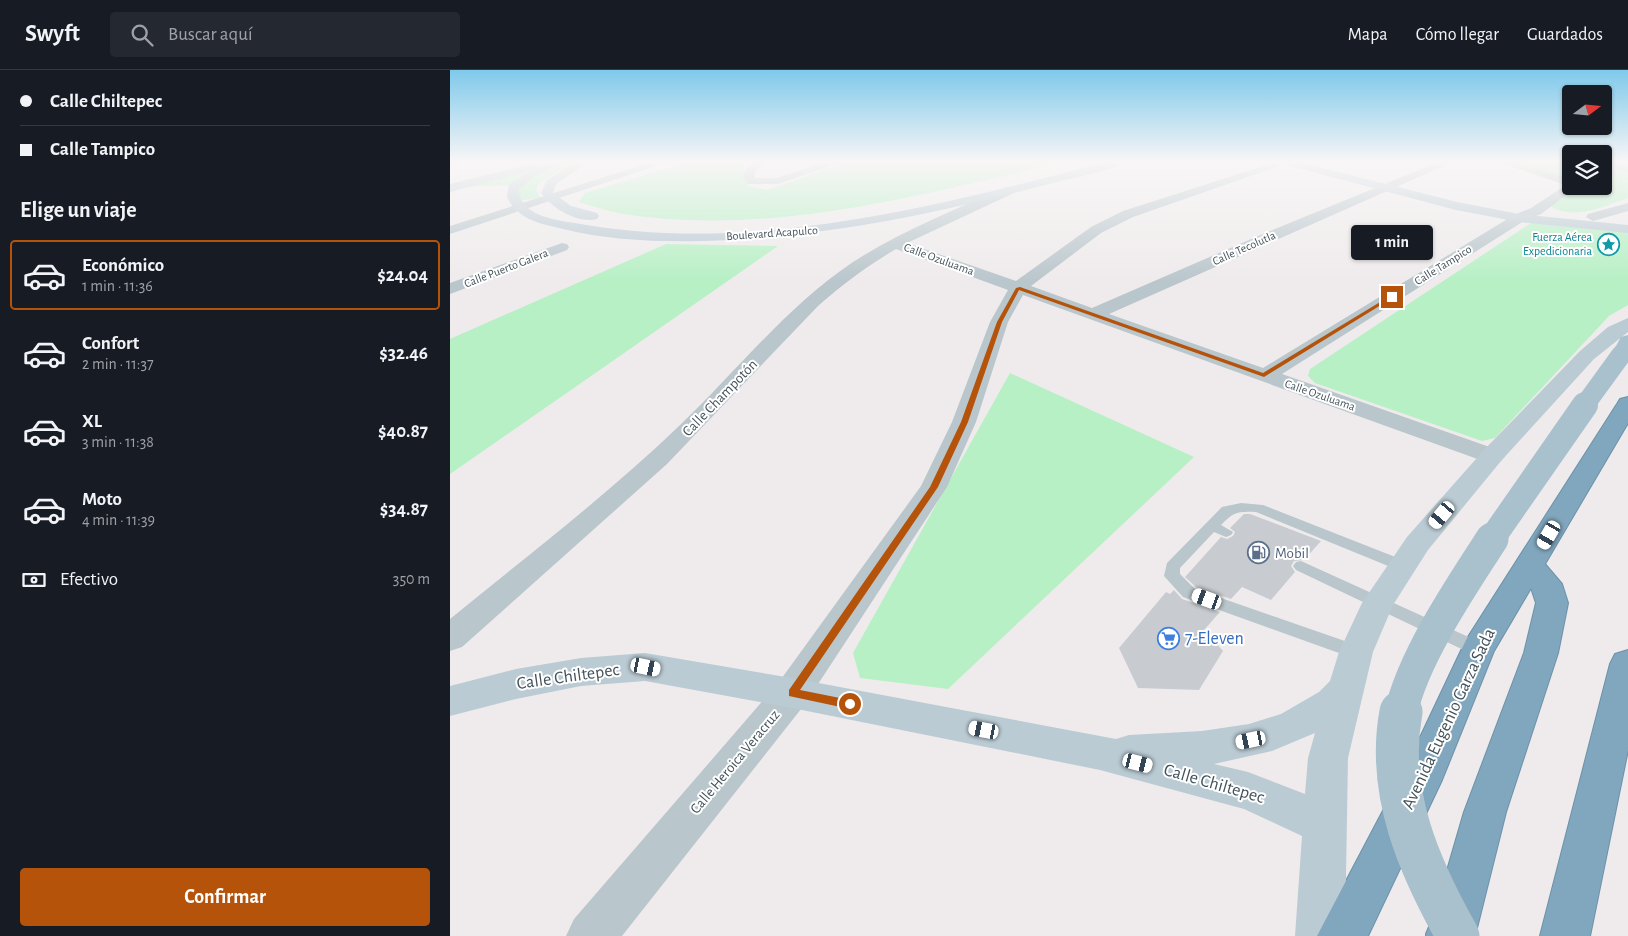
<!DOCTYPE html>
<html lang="es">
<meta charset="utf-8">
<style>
body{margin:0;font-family:"Alegreya Sans",sans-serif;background:#242831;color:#f1f3f6;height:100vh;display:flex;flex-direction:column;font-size:19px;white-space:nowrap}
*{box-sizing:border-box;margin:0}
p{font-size:16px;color:#9ea1a6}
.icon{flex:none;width:28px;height:28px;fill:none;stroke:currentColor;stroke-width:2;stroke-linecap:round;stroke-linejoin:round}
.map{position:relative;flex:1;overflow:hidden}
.details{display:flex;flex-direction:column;background:#171b24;width:450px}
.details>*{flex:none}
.top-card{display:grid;align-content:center;height:110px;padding:0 20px;background:#171b24}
.needle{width:32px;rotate:74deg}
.controls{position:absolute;left:1112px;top:15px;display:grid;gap:10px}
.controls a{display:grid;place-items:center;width:50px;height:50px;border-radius:5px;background:#171b24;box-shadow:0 1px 4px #0004;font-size:25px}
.end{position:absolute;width:22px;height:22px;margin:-11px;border:6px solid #b45309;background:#fff;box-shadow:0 0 0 2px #fff}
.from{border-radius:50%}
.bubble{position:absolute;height:35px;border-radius:5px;background:#171b24;box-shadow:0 1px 4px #0004;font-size:16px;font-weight:600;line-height:35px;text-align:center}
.car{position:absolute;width:15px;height:30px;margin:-15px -8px;border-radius:6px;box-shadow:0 0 4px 1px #0007;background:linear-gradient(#fff 24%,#345 0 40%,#fff 0 76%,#345 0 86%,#fff 0)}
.top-card b{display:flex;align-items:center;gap:18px;height:48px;font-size:19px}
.top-card b+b{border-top:1px solid #363941}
.top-card i{width:12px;height:12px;background:#f1f3f6}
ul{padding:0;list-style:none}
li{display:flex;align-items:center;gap:15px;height:70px;margin:0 10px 8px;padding:0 10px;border:2px solid transparent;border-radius:5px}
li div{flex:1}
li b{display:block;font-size:19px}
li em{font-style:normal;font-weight:600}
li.selected{border-color:#b45309}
li>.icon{width:45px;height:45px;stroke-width:1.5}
h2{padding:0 20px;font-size:22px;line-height:60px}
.pay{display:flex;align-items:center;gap:12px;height:55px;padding:0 20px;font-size:19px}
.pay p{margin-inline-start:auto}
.cta{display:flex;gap:10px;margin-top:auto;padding:10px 20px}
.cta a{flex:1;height:58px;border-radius:5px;background:#b45309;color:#fff;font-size:20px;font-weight:600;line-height:58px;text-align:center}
header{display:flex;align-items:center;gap:30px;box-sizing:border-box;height:70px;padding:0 25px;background:#171b24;border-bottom:1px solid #363941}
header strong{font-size:24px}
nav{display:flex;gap:28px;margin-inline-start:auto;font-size:18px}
.search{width:350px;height:45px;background:#242831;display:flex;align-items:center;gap:12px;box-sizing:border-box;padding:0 18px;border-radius:5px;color:#9ea1a6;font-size:19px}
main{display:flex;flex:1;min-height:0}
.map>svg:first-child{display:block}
</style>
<header>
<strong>Swyft</strong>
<div class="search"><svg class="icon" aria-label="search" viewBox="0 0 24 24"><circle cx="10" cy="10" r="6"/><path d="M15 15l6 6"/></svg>Buscar aquí</div>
<nav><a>Mapa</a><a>Cómo llegar</a><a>Guardados</a></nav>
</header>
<main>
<section class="details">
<div class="top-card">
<b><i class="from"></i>Calle Chiltepec</b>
<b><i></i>Calle Tampico</b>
</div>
<h2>Elige un viaje</h2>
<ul>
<li class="selected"><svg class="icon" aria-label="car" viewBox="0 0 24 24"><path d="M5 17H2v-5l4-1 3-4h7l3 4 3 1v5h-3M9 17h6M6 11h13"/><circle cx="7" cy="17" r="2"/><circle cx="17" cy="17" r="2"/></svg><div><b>Económico</b><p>1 min · 11:36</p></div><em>$24.04</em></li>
<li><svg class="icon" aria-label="car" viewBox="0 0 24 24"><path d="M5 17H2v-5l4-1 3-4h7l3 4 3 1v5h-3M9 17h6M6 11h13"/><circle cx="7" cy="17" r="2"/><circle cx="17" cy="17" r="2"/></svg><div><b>Confort</b><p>2 min · 11:37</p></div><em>$32.46</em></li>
<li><svg class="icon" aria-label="car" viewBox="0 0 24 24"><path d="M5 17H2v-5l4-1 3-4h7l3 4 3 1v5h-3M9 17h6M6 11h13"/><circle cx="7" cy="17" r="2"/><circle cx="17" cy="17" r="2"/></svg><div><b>XL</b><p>3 min · 11:38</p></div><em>$40.87</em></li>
<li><svg class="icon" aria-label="car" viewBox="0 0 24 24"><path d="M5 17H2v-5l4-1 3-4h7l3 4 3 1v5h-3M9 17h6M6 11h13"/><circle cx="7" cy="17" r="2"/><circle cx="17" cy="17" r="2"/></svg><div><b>Moto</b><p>4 min · 11:39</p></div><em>$34.87</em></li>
</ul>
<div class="pay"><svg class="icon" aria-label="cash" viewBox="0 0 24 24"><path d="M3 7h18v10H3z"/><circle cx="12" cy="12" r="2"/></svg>Efectivo<p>350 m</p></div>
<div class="cta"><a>Confirmar</a></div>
</section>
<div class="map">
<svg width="1178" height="866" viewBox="0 0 1178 866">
<rect width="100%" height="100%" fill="#efebec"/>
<path fill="#b6f0c4" d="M111,91h16l-38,22 -3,6 4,9 -18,2 -10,-15 -57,2z
M243,91h49l6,25 20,4 81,-29h218c-145,33 -294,76 -444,53 -15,-3 -30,-8 -44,-12l6,-9z
M1058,91h63v19z
M1154,96l24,6v26c-24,8 -53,23 -78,8l33,-20h21z
M1081,153l97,7v75l-19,11 -114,122 -13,3 -167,-58 -7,-7 2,-7z
M216,174l112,2 -328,228v-135z
M560,303l184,84 -246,232 -88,-11 -7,-25z"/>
<path fill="#c8ccd1" d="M794,444h6l71,27 -17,19 -10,1 -3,5 4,6 -24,28 -29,-13 -11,12 -35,-12 -11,-10 36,-40 6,2 6,-3 2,-4 -5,-4z
M724,520l8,9 38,13 -16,18 19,21 -24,39 -61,-2 -19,-40 47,-56 4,2z"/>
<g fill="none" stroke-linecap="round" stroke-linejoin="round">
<defs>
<path id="highway" d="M1178,327v26l-83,141 17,20 6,19 -10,50 -52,159 -31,124h-49v-2l8,-19 30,-103 60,-159 12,-50 -5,-15 -37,63 -52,129 -74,156h-51l89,-169 60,-127 151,-236 3,-5z
M1178,580v100l-38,186h-50l70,-272 5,-10z"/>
</defs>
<use href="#highway" stroke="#6c92a9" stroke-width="2"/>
<path fill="#b9c6cc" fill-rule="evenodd" d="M791,433l22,2 145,57 3,4 -3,4h-10l-142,-58c-17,-1 -23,0 -35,13l12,7 -2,3 -5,2 -12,-5 -34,36v6l15,15 167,58 3,5 -3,5 -6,2 -6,-2 -167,-60 -19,-21 3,-13 55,-56z
M851,491l183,83 3,5 -3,5 -6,2 -6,-2 -176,-84 -3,-4 3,-4z"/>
<path fill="#b9c6cc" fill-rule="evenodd" d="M205,91h16l-221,73v-8z
M306,91h12l-13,10v7h22l52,-17h15l-66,23h-30l-5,-6 2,-8z
M829,91l12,1 -158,55 -32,16 -70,53 61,22 173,-75 176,-72h14l-346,153 154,54 251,-153 17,-7 35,-23 -71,-24h16l60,18v7h7l-2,2 -35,26 -17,7 -242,153 219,77 4,5 -4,5 -9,3 -9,-3 -460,-166 -15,27 -32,100 -29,65 -142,217 -183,232h-56l8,-17 205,-237 142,-196 31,-64 38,-100 18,-32 -112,-41c-29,17 -54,36 -78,57l-151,158 -205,183 -12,4v-32c77,-63 156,-123 228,-192 58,-55 108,-120 175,-165 48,-31 101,-52 153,-75h8v6l-107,50 109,38 75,-54 32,-16z
M1178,133v8l-35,10 -7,-4 2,-3z
M112,173l5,1 2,3 -2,3 -117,44v-11z"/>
<path fill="#bbcbd4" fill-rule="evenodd" d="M102,91h13l-31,16 -15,12c0,26 35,31 56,34 177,33 365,-18 536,-62h17c-8,8 -65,19 -79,23 -114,30 -229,54 -347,57 -46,1 -94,-1 -139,-12 -22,-5 -48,-10 -56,-33l2,-11 21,-14 -80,21v-8l86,-21 5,3z
M128,91h12l-34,23 -3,9 18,13 26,7 2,3 -2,3c-20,5 -45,-11 -56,-26l6,-13z
M828,91h17l162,41 62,12 109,11v8l-109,-11 -63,-12 -177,-47z
M1154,91l24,5v6l-24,-6z
M1178,248v14l-34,27 -93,102 -73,89 -35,55 -20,47 -25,106 -3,178h-50l7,-100 -58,-27 -144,-39 -308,-62 -147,-27 -64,5 -65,13 -66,17v-30l66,-17 65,-11 64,-5 147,25 324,61 13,-4 73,-4 47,-7 32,-10 38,-22 11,-11 9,-29 23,-49 45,-66 76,-86 97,-100 28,-24zM865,663l-7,25 -3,36 -57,-22 -34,-8 58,-13z"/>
<path fill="#a9c0cd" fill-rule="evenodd" d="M1178,265v24l-7,2 -7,-2 -3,-4 10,-18z"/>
<use href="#highway" fill="#80a7be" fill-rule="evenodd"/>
<path stroke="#a9c0cd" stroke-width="20" d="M1134,336l37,-51"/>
<path stroke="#a9c0cd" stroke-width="26" d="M1041,470l94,-135"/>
<path stroke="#a9c0cd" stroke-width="33" d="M951,643c11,-54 61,-128 91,-174"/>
<path stroke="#a9c0cd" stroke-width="43" d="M951,642c-15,80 18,155 57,224"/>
</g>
<linearGradient id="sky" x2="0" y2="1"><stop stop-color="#7fc9eb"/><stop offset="0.43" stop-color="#f8f6f6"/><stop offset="1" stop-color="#f8f6f6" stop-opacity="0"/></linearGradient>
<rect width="1178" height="212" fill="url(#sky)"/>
<path fill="#b45309" d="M570,217l243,86 127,-77 4,1 -130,80 -245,-87 -17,32 -34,100 -30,65 -138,203 50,10 4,1v6l-4,2 -61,-13v-6l141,-203 31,-65 36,-100 19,-34z"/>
<defs>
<symbol id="sight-ring" viewBox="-11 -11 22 22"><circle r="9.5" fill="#fff" stroke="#0f9aa8" stroke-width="1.5"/><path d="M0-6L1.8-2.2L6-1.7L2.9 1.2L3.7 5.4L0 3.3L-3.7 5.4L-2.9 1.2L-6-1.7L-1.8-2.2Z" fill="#0f9aa8"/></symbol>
<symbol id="fuel-ring" viewBox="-11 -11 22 22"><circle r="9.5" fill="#fff" stroke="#5c6f8a" stroke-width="1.5"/><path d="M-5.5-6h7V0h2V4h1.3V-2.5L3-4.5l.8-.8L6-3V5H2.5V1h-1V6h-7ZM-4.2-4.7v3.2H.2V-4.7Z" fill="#5c6f8a"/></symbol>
<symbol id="supermarket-ring" viewBox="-11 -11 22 22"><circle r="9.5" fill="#fff" stroke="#3f7fe0" stroke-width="1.5"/><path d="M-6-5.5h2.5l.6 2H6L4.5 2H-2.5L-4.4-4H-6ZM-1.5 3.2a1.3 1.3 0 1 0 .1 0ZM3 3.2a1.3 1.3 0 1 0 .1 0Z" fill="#3f7fe0"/></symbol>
</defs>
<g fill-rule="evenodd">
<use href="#sight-ring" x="1146" y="162" width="25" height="25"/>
<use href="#fuel-ring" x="796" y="470" width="25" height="25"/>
<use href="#supermarket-ring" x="706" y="556" width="25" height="25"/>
</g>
<g text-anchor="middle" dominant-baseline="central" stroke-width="4" stroke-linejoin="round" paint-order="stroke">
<g font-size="12" fill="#43525a" stroke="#fff">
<text transform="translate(322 163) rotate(-4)">Boulevard Acapulco</text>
<text transform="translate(794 178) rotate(-24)">Calle Tecolutla</text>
<text transform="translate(489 189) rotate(20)">Calle Ozuluama</text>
<text transform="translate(993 195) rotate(-32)">Calle Tampico</text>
<text transform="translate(56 198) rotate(-21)">Calle Puerto Galera</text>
<text transform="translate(870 325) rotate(19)">Calle Ozuluama</text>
</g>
<g font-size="12" fill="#0d838f" stroke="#fff" text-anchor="end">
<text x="1142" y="167">Fuerza Aérea<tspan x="1142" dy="14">Expedicionaria</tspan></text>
</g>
<g font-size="15" fill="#43525a" stroke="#fff">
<text transform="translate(270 328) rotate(-46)">Calle Champotón</text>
<text transform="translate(285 692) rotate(-50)">Calle Heroica Veracruz</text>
</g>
<g font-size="15" fill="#4e5e75" stroke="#fff" text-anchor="start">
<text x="825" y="483">Mobil</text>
</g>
<g font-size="18" fill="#366cbe" stroke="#fff" text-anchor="start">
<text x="735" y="569">7-Eleven</text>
</g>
<g font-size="18" fill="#43525a" stroke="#fff">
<text transform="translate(118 607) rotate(-8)">Calle Chiltepec</text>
<text transform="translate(999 649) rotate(-65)">Avenida Eugenio Garza Sada</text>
<text transform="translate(764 714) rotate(16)">Calle Chiltepec</text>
</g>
</g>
</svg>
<div class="controls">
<a><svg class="needle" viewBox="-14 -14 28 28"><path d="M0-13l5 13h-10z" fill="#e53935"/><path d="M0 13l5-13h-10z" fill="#9ea1a6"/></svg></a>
<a><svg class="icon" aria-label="layers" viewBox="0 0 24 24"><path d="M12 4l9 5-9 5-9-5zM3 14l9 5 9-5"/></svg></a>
</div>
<i class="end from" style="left:400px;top:634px"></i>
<i class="end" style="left:942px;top:227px"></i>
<div class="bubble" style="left:901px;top:155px;width:82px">1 min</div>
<i class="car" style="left:992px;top:445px;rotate:220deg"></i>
<i class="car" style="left:1099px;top:465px;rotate:210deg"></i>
<i class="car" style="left:757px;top:529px;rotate:290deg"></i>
<i class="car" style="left:196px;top:597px;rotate:102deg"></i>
<i class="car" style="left:534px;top:660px;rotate:281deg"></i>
<i class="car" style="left:801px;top:670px;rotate:258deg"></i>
<i class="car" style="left:688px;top:693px;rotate:104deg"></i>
</div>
</main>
